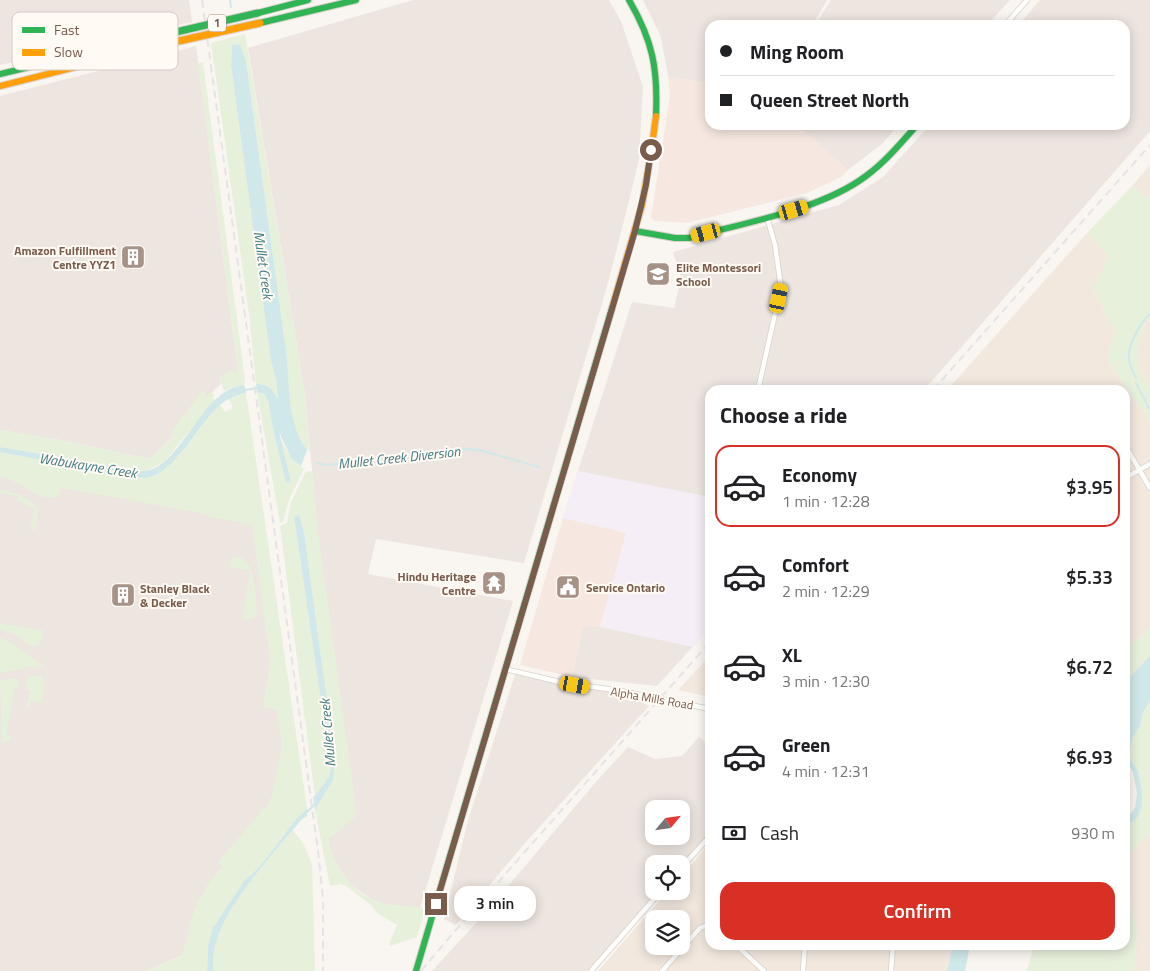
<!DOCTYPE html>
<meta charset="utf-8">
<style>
body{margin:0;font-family:"Titillium Web",sans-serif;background:#f2f2f2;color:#202124;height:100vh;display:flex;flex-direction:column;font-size:19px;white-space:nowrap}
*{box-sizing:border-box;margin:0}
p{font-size:16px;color:#757577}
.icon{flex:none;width:28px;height:28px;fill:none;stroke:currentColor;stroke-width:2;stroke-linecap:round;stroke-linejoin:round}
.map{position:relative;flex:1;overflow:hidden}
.panel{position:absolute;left:705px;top:385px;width:425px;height:565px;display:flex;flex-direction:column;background:#fff;border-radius:15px;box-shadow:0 2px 12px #0003}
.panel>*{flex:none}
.top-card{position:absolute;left:705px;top:20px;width:425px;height:110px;border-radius:15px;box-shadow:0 2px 12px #0003;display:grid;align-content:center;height:110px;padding:0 15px;background:#fff}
.needle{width:32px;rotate:61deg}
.buttons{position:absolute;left:645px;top:800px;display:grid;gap:10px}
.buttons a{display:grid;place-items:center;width:45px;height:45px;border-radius:10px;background:#fff;box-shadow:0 2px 12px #0003;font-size:25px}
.end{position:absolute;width:22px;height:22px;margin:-11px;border:6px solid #7a5c4d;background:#fff;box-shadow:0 0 0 2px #fff}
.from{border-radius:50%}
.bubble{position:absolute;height:35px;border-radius:15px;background:#fff;box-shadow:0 2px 12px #0003;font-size:16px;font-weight:600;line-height:35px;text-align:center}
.car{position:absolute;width:15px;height:30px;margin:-15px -8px;border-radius:6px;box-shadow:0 0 4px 1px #0007;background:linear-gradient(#f5c518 24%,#345 0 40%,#f5c518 0 76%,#345 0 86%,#f5c518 0)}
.top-card b{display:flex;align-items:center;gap:18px;height:48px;font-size:19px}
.top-card b+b{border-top:1px solid #e0e0e0}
.top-card i{width:12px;height:12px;background:#202124}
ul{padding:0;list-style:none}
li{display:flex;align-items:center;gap:15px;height:82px;margin:0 10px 8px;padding:0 5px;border:2px solid transparent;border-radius:15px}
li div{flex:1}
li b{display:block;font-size:19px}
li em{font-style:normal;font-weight:600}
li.current{border-color:#d93025}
li>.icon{width:45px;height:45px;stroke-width:1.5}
h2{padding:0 15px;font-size:22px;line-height:60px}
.pay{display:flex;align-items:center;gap:12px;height:55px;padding:0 15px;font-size:19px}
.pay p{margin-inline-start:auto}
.action{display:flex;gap:10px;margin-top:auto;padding:10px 15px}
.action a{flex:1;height:58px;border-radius:15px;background:#d93025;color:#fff;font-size:20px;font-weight:600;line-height:58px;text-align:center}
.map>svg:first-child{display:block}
</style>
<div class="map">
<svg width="1150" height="971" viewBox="0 0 1150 971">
<rect width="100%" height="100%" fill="#f9f5f0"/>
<path fill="#f2e8de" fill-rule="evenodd" d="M1150,165v35l-18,-14z
M1087,233l22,23 -16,33 22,41 -8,29 43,64v206l-25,20v-259h-178z
M1150,320v67l-11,-17 -1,-21 6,-25z
M710,656v41l-32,-7z
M1150,833v138h-16l3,-39 -12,-53v-14l8,-15z
M710,843v102h243l-6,26h-349l70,-80h13v-15zM654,919h27v27h-27z"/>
<path fill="#f6e8e1" d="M668,76l42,8v41h88l50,45 -7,7 -34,16 -120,30 -33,-2 -3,-4 19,-121z
M563,518l63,15 -26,94 -17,-1 -11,51 -52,-12z"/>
<path fill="#ede5e0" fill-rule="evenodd" d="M0,0h189l3,22 -192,43z
M413,0h196l12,21 22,66 -4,72 -9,38 -24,93 -82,273 -148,-24 -8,35 145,27 -93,307 -37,-4 -12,-5 -18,-13 -8,-8 -7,-12 -6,-12 -4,-15 -11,-315 -12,-130 -57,-346z
M643,0h184l-14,25h-103v59l-42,-8 -7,-39z
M831,0h179l-23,25h-172z
M1040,0h110v131l-226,259h-214v238l-53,58 -85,-9 11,-51 17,1 26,-94 -63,-15 69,-216 42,6 7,-31 -8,-25 166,-47 44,-28 47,-52h195v-100h-106z
M196,46l42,326 -19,5 2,7 -14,13 -4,-7 -31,48 -23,21 -89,-19 -60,-10v-334z
M798,125h100l-16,19 -34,26z
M0,469l258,47 39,281 -89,148 -62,26h-146z
M516,672l105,19 28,15 -124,137 -69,82 -12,-6 24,-99z
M699,737l11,10v89l-29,33v-5h-27v27h7l-70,80h-159l56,-61 107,-127 33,-36 27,12 27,-3zM654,809h27v27h-27z"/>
<path fill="#f6eef6" d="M578,471l132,26v131l-17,19 -93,-20 26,-94 -63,-15z"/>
<path fill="#e7f0db" d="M245,34l60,360 5,57c-22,-8 -22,-80 -24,-101l-40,-289 -6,-17 -8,1 -1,20 40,296 5,18 2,22 -16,-17h-6l-7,-70 -38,-271z
M203,62l42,318 -1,5 -8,1 -12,5 -5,-14 11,-7 7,2v-9l-39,-300z
M1132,186l18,14v120l-6,4 -6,25 1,21 11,17v36l-43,-64 8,-29 -22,-41 16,-33 -22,-23z
M203,390l4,7 5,-5 2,4 -2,2 3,2 -51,62 -18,9 -12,-1 -134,-23v-17l59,10 90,19 23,-20 -1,-7z
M257,392l7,2 4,7 4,23 14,59 5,-1 -10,-42 10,18 13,11 -14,28 -7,25 -3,1z
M246,393l61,415c-23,22 -37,52 -62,72l-32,48 -5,17 -1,26h-61l35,-14c6,-14 7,-28 12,-43 5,-16 17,-35 29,-47l-4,-5 49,-57 5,-9 10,-51 -5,-35 -14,-3 7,-46 -18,-136 -40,-8 -16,-5 -135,-24 -2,7 -6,3c-21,0 -33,-18 -53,-21v-25l131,25c4,0 10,1 15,1 27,-4 55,-55 74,-73l5,7 8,-4 -4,-9z
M308,471h4l5,53 40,291 -29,25c7,27 24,54 53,63 12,3 26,3 39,5l5,2 -8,27 -27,9 -1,-2 8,-19 -20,-12 -7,-9 -24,-18 -6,-2 -10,2 -15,-76 18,-30 1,-8 -1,-26 -29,-215 -5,-15 -5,1 37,253 -2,7 -14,20 -35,-271 7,-3 3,-18 15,-32z
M0,490c12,2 33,6 37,20 2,6 -1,14 -1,20l-6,-1 4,-21c-7,-1 -9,-6 -17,-7l1,-5 -18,-3z
M236,556c20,2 19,40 21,56l-1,5 -6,3 -8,-1 8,-48 -20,-4 2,-9z
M0,623l44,8c-2,8 -2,16 -13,15l-16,-12 -15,-4z
M1150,629v27l-25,26v-33z
M0,638l11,4 33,25v1l-15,-1 -29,6z
M32,675l9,1 4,7 -4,20 -10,-2 -2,7 -2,-1 3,-17 -5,-1 2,-11z
M15,678l3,2 1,8h-4l-9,47 5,1 -3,6 -6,1 -2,-62z
M1150,701v132l-17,17 -8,15v-38l12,-9 1,-47 -9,-14 3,-18 9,-15 2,-12z
M293,830l11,15 8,19 3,107h-102c0,-8 0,-16 2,-23 6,-37 53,-88 78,-118z
M1125,879l12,53 -3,39h-107l7,-26h91z"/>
<path fill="#d0e8ea" d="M240,44l6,17 40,289c4,33 0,72 21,100l-6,16 -10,-8 -12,-26 12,50 -5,1 -14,-59 -4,-23 -4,-7 -7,-2 -1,-8c13,0 17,6 22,16l-2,-21 -5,-18 -40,-296 1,-20z
M244,385l2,8c-9,2 -20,6 -27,13 -20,18 -45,68 -73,72 -5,0 -11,-1 -15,-1l-131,-25v-5l134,23c3,1 8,1 11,1 37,-4 56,-82 99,-86z
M299,515l5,16 29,215 1,26 -1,8 -18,30 -2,-13 2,-1 14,-19 2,-7 -37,-253z
M1150,656v45l-7,11 -2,12 -9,15 -3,18 9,14 4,21v14l-5,12 -12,9v-10l4,-1 6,-8 2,-15 -4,-21 -8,-12v-78z
M307,808v8l-6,4c-26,32 -79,88 -86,128 -2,7 -2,15 -2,23h-6l1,-26 5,-17 32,-48c25,-20 39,-50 62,-72z
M953,945h17l-5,26h-18z"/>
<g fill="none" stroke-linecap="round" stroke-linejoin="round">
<path stroke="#d0e8ea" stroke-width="2" d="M230,0l1,7
M1136,378c-2,-5 -6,-12 -7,-18 -2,-14 11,-37 21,-46
M1136,383l13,25
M245,390l12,-2
M316,463l11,2 139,-16 13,1 60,17
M306,813l9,-9"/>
<defs>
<path id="street" d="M1005,25l22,-25
M758,390l23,-103 -6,-42 -8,-28
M1021,390l6,-2 3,2
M1125,445l25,43
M1125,478l25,-14
M505,669l55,13 61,9 89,18
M681,868l29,-32
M736,945l28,26
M591,971l70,-80
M662,971l38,-43 10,-4
M803,971l2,-26
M891,971l2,-26"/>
<path id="fast" d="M629,0c24,41 29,69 27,116
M258,13l50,-13
M260,23l96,-23
M0,74l176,-42
M635,231l40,7h14c54,-15 132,-28 177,-62 19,-14 35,-33 51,-51
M416,971l196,-663"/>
<path id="slow" d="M0,86l179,-45
M612,308l30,-103 9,-52 5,-37"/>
</defs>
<use href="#street" stroke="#d7d1cb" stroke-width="6"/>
<use href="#fast" stroke="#d9d2cb" stroke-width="8"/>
<use href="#slow" stroke="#d9d2cb" stroke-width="8"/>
<use href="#street" stroke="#fefefd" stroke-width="4.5"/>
<use href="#fast" stroke="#30b455" stroke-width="6"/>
<use href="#slow" stroke="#ff9f0a" stroke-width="6"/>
<path stroke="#e6e3e7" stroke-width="2" stroke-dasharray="8 5" stroke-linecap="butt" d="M202,0l116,851 5,48v72
M933,390l217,-245
M421,971l34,-40 255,-289"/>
<defs>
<path id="fast-bridge" d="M176,32l82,-19"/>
<path id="slow-bridge" d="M179,41l81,-18"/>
</defs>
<use href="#fast-bridge" stroke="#dad1cc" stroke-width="9" stroke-linecap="butt"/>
<use href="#slow-bridge" stroke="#dad1cc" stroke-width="9" stroke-linecap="butt"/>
<use href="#fast-bridge" stroke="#30b455" stroke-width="7"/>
<use href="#slow-bridge" stroke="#ff9f0a" stroke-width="7"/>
</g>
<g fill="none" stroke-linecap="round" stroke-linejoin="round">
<path stroke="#7a5c4d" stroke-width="6" d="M436,904l199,-673 11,-46 5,-35"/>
</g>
<defs>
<symbol id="building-square" viewBox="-11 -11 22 22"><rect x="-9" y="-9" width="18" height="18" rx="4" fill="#a69286" stroke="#fffaf3"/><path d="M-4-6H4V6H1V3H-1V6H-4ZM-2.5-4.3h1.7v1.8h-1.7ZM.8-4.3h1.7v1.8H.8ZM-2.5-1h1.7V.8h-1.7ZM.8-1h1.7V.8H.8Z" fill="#fff"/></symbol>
<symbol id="school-square" viewBox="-11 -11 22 22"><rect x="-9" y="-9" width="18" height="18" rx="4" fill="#a69286" stroke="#fffaf3"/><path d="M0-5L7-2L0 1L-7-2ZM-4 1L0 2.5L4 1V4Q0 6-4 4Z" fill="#fff"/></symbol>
<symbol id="temple-square" viewBox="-11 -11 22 22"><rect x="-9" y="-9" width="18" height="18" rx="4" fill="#a69286" stroke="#fffaf3"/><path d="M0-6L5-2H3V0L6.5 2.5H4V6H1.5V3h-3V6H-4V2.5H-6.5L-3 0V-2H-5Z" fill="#fff"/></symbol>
<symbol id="civic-square" viewBox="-11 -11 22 22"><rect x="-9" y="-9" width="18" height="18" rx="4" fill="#a69286" stroke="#fffaf3"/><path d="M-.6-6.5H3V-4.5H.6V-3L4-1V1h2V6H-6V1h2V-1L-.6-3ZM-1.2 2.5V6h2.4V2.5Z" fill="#fff"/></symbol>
</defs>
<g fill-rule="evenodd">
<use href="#building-square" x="119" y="243" width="28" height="28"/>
<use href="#school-square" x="644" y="260" width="28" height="28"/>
<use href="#temple-square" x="480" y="569" width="28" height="28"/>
<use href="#civic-square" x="554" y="573" width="28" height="28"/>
<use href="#building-square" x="109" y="581" width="28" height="28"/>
</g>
<g text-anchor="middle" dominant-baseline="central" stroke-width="4" stroke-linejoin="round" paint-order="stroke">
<rect fill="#fffaf3" stroke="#a28b7f" stroke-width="1" x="208" y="14.5" width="18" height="17" rx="4"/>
<g font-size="11" font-weight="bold" fill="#7a5c4d">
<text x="217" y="23">1</text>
</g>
<g font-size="12" font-weight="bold" fill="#7a5c4d" stroke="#fffaf3" text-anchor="start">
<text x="116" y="250" text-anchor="end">Amazon Fulfillment<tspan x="116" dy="14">Centre YYZ1</tspan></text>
<text x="676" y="267">Elite Montessori<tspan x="676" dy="14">School</tspan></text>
<text x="476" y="576" text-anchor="end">Hindu Heritage<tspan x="476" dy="14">Centre</tspan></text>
<text x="586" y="587">Service Ontario</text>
<text x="140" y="588">Stanley Black<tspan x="140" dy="14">&amp; Decker</tspan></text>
</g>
<g font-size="12" fill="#7a5c4d" stroke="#fffaf3">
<text transform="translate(652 698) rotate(10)">Alpha Mills Road</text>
</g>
<g font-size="14" font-style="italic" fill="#437c86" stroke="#fffaf3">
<text transform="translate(264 265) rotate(82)">Mullet Creek</text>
<text transform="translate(399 457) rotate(-6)">Mullet Creek Diversion</text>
<text transform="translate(88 465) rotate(9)">Wabukayne Creek</text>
<text transform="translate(327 733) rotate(-95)">Mullet Creek</text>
</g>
</g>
<rect x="12" y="12" width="166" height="58" rx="8" fill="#fffaf3" stroke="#d7cbc1" stroke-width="1"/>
<rect x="22" y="27" width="23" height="6" fill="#30b455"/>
<rect x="22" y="49" width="23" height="7" fill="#ff9f0a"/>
<g font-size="14" fill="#7a5c4d">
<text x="54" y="35">Fast</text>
<text x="54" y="57">Slow</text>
</g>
</svg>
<div class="buttons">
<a><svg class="needle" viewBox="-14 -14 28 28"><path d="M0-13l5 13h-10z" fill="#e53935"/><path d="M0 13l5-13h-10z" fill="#757577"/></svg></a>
<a><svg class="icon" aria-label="locate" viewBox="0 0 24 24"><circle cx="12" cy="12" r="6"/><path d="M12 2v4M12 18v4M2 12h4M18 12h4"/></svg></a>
<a><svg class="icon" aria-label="layers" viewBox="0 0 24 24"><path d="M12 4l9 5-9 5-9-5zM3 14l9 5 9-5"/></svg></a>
</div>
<i class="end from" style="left:651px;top:150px"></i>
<i class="end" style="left:436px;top:904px"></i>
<div class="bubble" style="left:454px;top:886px;width:82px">3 min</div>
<i class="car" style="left:794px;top:210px;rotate:74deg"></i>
<i class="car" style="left:706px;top:233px;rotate:255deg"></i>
<i class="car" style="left:779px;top:298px;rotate:12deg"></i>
<i class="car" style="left:575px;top:685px;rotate:100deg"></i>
<div class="top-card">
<b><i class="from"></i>Ming Room</b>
<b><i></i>Queen Street North</b>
</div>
<section class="panel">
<h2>Choose a ride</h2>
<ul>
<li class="current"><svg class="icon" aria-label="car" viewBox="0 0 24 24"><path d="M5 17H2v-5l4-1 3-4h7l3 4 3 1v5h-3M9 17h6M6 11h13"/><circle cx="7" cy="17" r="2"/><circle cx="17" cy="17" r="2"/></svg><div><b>Economy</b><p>1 min · 12:28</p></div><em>$3.95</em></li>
<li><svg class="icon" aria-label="car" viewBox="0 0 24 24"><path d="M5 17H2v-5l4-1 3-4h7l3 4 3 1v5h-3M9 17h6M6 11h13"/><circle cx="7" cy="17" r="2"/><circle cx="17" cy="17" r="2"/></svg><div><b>Comfort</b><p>2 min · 12:29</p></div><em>$5.33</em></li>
<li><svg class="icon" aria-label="car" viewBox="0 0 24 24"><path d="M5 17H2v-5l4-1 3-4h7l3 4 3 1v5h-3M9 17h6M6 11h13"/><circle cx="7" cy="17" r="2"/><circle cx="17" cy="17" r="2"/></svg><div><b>XL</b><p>3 min · 12:30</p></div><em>$6.72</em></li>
<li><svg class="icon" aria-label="car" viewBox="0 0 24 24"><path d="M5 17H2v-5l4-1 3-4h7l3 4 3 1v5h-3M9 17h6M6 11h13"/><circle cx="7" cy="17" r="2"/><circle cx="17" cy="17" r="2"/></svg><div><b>Green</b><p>4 min · 12:31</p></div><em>$6.93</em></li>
</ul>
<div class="pay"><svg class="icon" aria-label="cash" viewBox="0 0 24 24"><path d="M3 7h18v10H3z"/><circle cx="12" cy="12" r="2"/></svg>Cash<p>930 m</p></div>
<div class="action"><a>Confirm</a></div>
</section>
</div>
